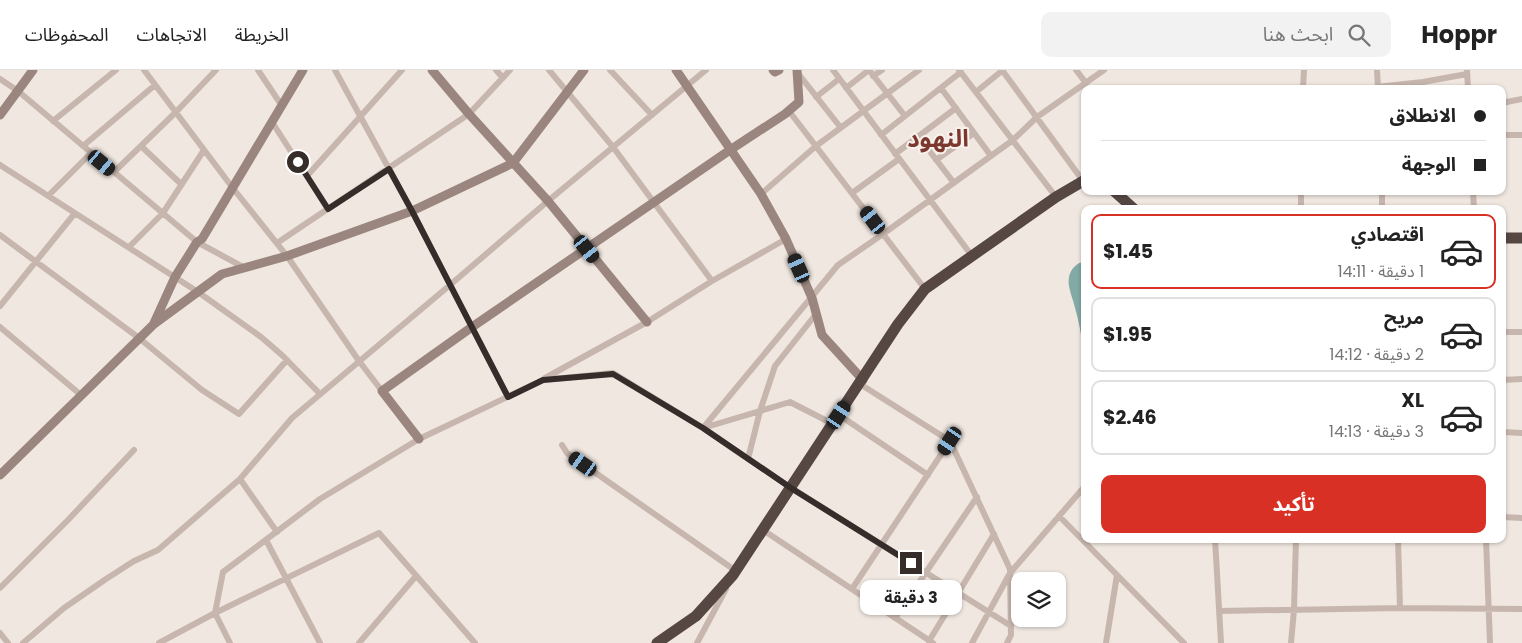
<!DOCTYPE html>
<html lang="ar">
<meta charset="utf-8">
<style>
body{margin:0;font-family:Poppins,"Noto Sans Arabic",sans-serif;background:#f2f2f2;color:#222;direction:rtl;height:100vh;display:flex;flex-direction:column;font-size:19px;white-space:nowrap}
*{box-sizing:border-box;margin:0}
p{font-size:16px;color:#767676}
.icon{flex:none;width:28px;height:28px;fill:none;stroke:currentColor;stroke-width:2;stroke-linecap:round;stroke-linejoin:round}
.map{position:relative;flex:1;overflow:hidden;direction:ltr}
.side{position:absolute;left:1081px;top:135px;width:425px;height:338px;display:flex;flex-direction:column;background:#fff;border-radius:10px;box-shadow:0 1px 4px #0004;direction:rtl}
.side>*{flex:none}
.banner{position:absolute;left:1081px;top:15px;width:425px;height:110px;border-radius:10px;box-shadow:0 1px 4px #0004;direction:rtl;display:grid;align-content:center;height:110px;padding:0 20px;background:#fff}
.tools{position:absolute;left:1011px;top:502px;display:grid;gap:10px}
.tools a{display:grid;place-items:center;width:55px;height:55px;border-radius:10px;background:#fff;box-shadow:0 1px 4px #0004;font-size:25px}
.end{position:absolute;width:22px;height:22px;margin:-11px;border:6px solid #362d2b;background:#fff;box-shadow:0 0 0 2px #fff}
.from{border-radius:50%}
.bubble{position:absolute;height:35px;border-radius:10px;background:#fff;box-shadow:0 1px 4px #0004;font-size:16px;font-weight:700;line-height:35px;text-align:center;direction:rtl}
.car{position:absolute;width:15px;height:30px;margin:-15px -8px;border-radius:6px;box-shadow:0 0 4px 1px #0007;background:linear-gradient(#222 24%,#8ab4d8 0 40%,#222 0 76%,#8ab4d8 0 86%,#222 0)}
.banner b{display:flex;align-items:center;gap:18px;height:48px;font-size:19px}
.banner b+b{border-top:1px solid #e0e0e0}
.banner i{width:12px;height:12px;background:#222}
ul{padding:9px 0 0;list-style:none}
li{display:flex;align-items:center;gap:15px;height:75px;margin:0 10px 8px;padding:0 10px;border:2px solid #e0e0e0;border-radius:10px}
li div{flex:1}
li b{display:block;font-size:19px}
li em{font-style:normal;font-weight:700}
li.selected{border-color:#d93025}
li>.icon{width:45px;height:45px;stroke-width:1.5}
.action{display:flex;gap:10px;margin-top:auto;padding:10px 20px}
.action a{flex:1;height:58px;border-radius:10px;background:#d93025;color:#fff;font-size:20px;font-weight:700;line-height:58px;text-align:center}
header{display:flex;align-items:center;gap:30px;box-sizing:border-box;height:70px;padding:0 25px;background:#fff;border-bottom:1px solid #e0e0e0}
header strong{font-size:24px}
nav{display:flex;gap:28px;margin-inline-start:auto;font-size:18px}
.search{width:350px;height:45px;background:#f2f2f2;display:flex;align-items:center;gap:12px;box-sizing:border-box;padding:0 18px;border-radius:10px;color:#767676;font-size:19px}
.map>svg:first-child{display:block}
</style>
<header>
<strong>Hoppr</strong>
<div class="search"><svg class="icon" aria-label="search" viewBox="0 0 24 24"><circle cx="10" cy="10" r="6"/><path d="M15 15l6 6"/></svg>ابحث هنا</div>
<nav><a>الخريطة</a><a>الاتجاهات</a><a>المحفوظات</a></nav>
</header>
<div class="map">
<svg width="1522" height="573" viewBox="0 0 1522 573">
<rect width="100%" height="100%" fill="#f0e7e0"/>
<path fill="#82aaa7" d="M1085,191v89l-2,-2c-2,-14 -4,-27 -8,-40 -2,-10 -8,-21 -6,-31 2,-9 8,-14 16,-16z"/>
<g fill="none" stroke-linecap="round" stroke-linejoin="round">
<path stroke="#c7b6ad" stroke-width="6" d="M144,0l88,117 55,69 72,105 23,30
M258,0l24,36
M335,0l77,141 96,186
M496,0l7,8
M549,0l64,77 99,134
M610,0l42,45
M833,0l139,186
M869,0l36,46
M959,0l97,127
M1002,0l81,111
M1076,0l10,13
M1377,0l1,19
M1467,0l1,19
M797,2l44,56
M873,6l9,-6
M0,9l18,12 179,151 48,26
M846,18l23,-18
M941,18l50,68
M1303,19l1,-19
M1358,19l65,-7 44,-8
M976,22l27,-22
M816,27l23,-18
M1502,33l20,-4
M789,41l136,178
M53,51l63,-51
M272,52l56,87
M881,65l80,-63
M1502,65h20
M918,66l36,47
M83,76l72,-61
M141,76l40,38
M895,84l61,-46
M936,90l38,-27
M0,95l198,127 63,45 22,19 37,38
M114,102l62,-60 40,-42
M307,106l95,-106
M1382,121v18
M1473,121l1,18
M852,123l47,-34
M761,124l55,-48 103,-76
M48,126l43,-43
M1301,139v-18
M0,165l139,103 63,52 37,24 48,-54
M277,173l192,-129 41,-44
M129,177l34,-34 41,-63
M0,236l75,-93
M0,257l81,68
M1502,262h20
M545,308l102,-56 65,-41 74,-42
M1502,310l20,-1
M860,314l90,57 60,128 1,66 -4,8
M839,345l89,60
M1502,362l20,1
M562,375l5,8 169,118
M748,389l12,-48 15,-45 41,-52
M240,409l37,53
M1059,446l125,127
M1502,447l20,1
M763,460l170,113
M1215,469l6,104
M1398,469l2,69
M1486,469l4,104
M266,470l54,103
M0,518l67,-67 67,-71
M852,519l98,-148
M1219,541l181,-3 122,1
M895,548l82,-121
M1011,556l-220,-138 -88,-60 135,-163 45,-31 130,-94 24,-23 67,-47
M0,563l8,10
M929,571l65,-107
M23,573l41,-35 42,-29 28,-18 24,-11 82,-71 52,-61 158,-133 98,-84 158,-131
M159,573l56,-30 8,-41 97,-73 99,-60 124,-59 70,-7 90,55 87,-26 43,22
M230,573l-15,-30 164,-80 96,110
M359,573l57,-67
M697,573l29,-54
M972,573l38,-70 75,-87
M1106,573l11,-68
M1291,573l3,-33 2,-71"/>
<path stroke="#9a867f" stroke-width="9" d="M432,0l37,44 79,87 99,121
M676,0l85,124 25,45 26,59 10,37 41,45
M773,0l2,2 4,-2
M0,45l33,-45
M154,253l21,-46 22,-35 5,-3 101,-169
M419,369l-37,-48 90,-64 258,-177 55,-36 14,-12 -2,-32
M0,405l154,-151 68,-50 65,-18 125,-45 101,-48 71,-93"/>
<path stroke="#564743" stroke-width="11" d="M1114,121l20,18
M1502,168h20
M657,573l39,-27 37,-41 165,-251 27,-35 131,-92 29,-17"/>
</g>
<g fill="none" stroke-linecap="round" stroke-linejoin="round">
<path stroke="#362d2b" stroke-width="6" d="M298,92l30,47 61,-40 23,42 96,186 35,-17 70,-6 90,54 88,60 120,75"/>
</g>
<g text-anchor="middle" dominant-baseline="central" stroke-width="4" stroke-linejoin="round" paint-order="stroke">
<g font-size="24" font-weight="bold" fill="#7b382e" stroke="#f8f1ec">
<text x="938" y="68">النهود</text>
</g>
</g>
</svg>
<div class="tools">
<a><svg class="icon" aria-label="layers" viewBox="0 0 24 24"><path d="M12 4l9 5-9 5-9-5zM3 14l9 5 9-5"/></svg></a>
</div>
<i class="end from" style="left:298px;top:92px"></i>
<i class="end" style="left:911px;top:493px"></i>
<div class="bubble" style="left:860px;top:510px;width:102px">3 دقيقة</div>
<i class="car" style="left:102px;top:93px;rotate:130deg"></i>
<i class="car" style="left:873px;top:150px;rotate:323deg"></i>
<i class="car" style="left:587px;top:179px;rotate:141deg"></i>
<i class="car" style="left:799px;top:198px;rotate:336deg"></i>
<i class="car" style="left:839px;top:345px;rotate:33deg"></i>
<i class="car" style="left:950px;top:371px;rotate:213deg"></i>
<i class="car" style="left:583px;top:394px;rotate:305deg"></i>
<div class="banner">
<b><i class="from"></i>الانطلاق</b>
<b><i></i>الوجهة</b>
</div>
<section class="side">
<ul>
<li class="selected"><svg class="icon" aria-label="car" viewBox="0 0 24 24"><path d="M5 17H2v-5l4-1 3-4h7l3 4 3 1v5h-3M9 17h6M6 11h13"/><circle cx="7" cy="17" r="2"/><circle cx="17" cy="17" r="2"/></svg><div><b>اقتصادي</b><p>1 دقيقة · 14:11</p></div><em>$1.45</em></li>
<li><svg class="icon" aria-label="car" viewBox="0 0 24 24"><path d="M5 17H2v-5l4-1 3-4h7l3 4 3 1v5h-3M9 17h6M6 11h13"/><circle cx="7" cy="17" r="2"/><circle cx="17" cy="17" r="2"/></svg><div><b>مريح</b><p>2 دقيقة · 14:12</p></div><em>$1.95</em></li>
<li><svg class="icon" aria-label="car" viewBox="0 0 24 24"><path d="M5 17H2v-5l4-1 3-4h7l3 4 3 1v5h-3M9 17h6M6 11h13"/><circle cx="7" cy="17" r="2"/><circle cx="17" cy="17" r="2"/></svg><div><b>XL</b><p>3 دقيقة · 14:13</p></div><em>$2.46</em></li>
</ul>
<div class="action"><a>تأكيد</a></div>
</section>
</div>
